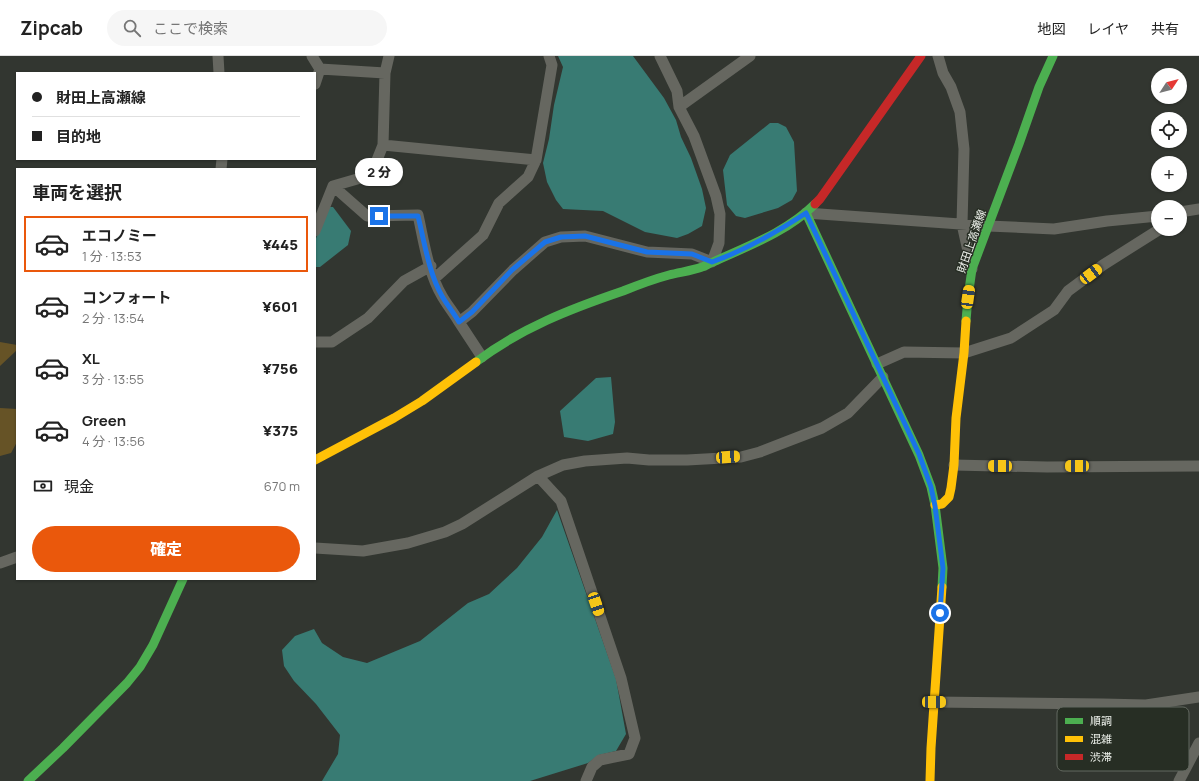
<!DOCTYPE html>
<html lang="ja">
<meta charset="utf-8">
<style>
body{margin:0;font-family:Manrope,"Noto Sans JP",sans-serif;background:#f6f6f6;color:#222;height:100vh;display:flex;flex-direction:column;font-size:15px;white-space:nowrap}
*{box-sizing:border-box;margin:0}
p{font-size:13px;color:#767676}
.icon{flex:none;width:22px;height:22px;fill:none;stroke:currentColor;stroke-width:2;stroke-linecap:round;stroke-linejoin:round}
.map{position:relative;flex:1;overflow:hidden}
.side{position:absolute;left:16px;top:112px;width:300px;height:412px;display:flex;flex-direction:column;background:#fff;border-radius:0px;box-shadow:0 1px 3px #0004}
.side>*{flex:none}
.guide{position:absolute;left:16px;top:16px;width:300px;height:88px;border-radius:0px;box-shadow:0 1px 3px #0004;display:grid;align-content:center;height:88px;padding:0 16px;background:#fff}
.needle{width:26px;rotate:54deg}
.tools{position:absolute;left:1151px;top:12px;display:grid;gap:8px}
.tools a{display:grid;place-items:center;width:36px;height:36px;border-radius:50%;background:#fff;box-shadow:0 1px 3px #0004;font-size:20px}
.end{position:absolute;width:18px;height:18px;margin:-9px;border:5px solid #1a73e8;background:#fff;box-shadow:0 0 0 2px #fff}
.from{border-radius:50%}
.bubble{position:absolute;height:28px;border-radius:14px;background:#fff;box-shadow:0 1px 3px #0004;font-size:13px;font-weight:800;line-height:28px;text-align:center}
.car{position:absolute;width:12px;height:24px;margin:-12px -6px;border-radius:5px;box-shadow:0 0 3px 1px #0007;background:linear-gradient(#f5c518 24%,#345 0 40%,#f5c518 0 76%,#345 0 86%,#f5c518 0)}
.guide b{display:flex;align-items:center;gap:14px;height:38px;font-size:15px}
.guide b+b{border-top:1px solid #e0e0e0}
.guide i{width:10px;height:10px;background:#222}
ul{padding:0;list-style:none}
li{display:flex;align-items:center;gap:12px;height:56px;margin:0 8px 6px;padding:0 8px;border:2px solid transparent;border-radius:0px}
li div{flex:1}
li b{display:block;font-size:15px}
li em{font-style:normal;font-weight:800}
li.selected{border-color:#ea580c}
li>.icon{width:36px;height:36px;stroke-width:1.5}
h2{padding:0 16px;font-size:18px;line-height:48px}
.pay{display:flex;align-items:center;gap:10px;height:44px;padding:0 16px;font-size:15px}
.pay p{margin-inline-start:auto}
.button{display:flex;gap:8px;margin-top:auto;padding:8px 16px}
.button a{flex:1;height:46px;border-radius:24px;background:#ea580c;color:#fff;font-size:16px;font-weight:800;line-height:46px;text-align:center}
header{display:flex;align-items:center;gap:24px;box-sizing:border-box;height:56px;padding:0 20px;background:#fff;border-bottom:1px solid #e0e0e0}
header strong{font-size:19px}
nav{display:flex;gap:22px;margin-inline-start:auto;font-size:14px}
.search{width:280px;height:36px;background:#f6f6f6;display:flex;align-items:center;gap:10px;box-sizing:border-box;padding:0 14px;border-radius:22px;color:#767676;font-size:15px}
.map>svg:first-child{display:block}
</style>
<header>
<strong>Zipcab</strong>
<div class="search"><svg class="icon" aria-label="search" viewBox="0 0 24 24"><circle cx="10" cy="10" r="6"/><path d="M15 15l6 6"/></svg>ここで検索</div>
<nav><a>地図</a><a>レイヤ</a><a>共有</a></nav>
</header>
<div class="map">
<svg width="1199" height="725" viewBox="0 0 1199 725">
<rect width="100%" height="100%" fill="#323630"/>
<path fill="#665326" d="M0,286l17,3v5l-17,16z
M0,352l17,1v33l-6,11 -11,3z"/>
<path fill="#387b73" d="M558,0h75l31,42 12,22 5,17 10,21 11,31 4,19 -4,18 -14,8 -11,4 -32,-6 -42,-21 -40,-2 -7,-9 -9,-18 -4,-19 6,-24 5,-34 9,-38z
M770,67h8l8,4 8,15 3,49 -5,9 -14,8 -33,10 -9,-2 -9,-11 -4,-35 7,-15z
M328,151h5l18,24 -3,14 -28,22h-5v-26z
M611,321l4,45 -2,12 -25,7 -24,-4 -4,-26 36,-33z
M557,454l59,169 10,55 -10,17 -17,4 -11,8 -58,18h-208l16,-27 2,-19 -24,-31 -22,-23 -10,-15 -2,-16 13,-14 19,-7 8,14 21,14 24,6 53,-22 48,-38 21,-9 28,-26 25,-31z"/>
<g fill="none" stroke-linecap="round" stroke-linejoin="round">
<path stroke="#666760" stroke-width="11" d="M218,0l1,17
M312,0l8,13 65,4
M938,0l5,17 8,14 9,25 4,37 -2,75 10,45
M315,28l5,-15
M679,51l71,-51
M383,89l153,15
M221,113l1,-10
M333,130l34,30 51,-1c6,27 10,57 24,81 5,9 12,17 17,26l13,-10 41,-42 32,-28 16,-5 24,-1 62,16 45,2 20,8 7,-19 1,-29 -4,-18 -22,-60 -15,-29 -2,-16 -17,-35
M1180,156l19,-3
M806,157l182,13 66,3 53,-8 51,-5
M315,175l18,-45 38,-11 12,-30 2,-72 4,-17
M435,222l48,-43 16,-32 29,-26 8,-17 16,-95 -3,-9
M459,266l23,35
M315,286h17l36,-24 36,-37 27,-15
M877,308l27,-12 60,1 47,-15 43,-28 14,-19 35,-26 57,-36
M954,409l93,2 152,-1
M538,420l23,25 60,177 14,60 -6,16 -29,6 -8,7 -6,14
M315,492l48,3 45,-8 37,-11 17,-8 76,-48 25,-11 22,-4 42,-3 22,2h38l54,-3 19,-5 62,-24 26,-15 35,-36
M0,507l17,-6
M934,646l169,2 43,1 53,-8
M1179,725l20,-38"/>
<path stroke="#4caf50" stroke-width="9" d="M806,157l113,242 12,32 4,18 8,63 -1,19
M966,265l2,-24 4,-28 47,-125 20,-57 14,-31
M476,306c45,-34 94,-53 147,-71 15,-6 31,-12 46,-16 11,-3 22,-4 33,-8 4,-1 7,-4 11,-5 35,-16 74,-30 102,-58
M28,725l35,-33 64,-65 13,-16 13,-22 30,-66"/>
<path stroke="#ffc107" stroke-width="9" d="M315,404l79,-42 28,-17 54,-39
M935,449l7,-1 7,-7 2,-9 3,-23 2,-47 8,-65 2,-32
M930,725l1,-33 11,-161"/>
<path stroke="#c62828" stroke-width="9" d="M815,148l5,-5 101,-143"/>
</g>
<g fill="none" stroke-linecap="round" stroke-linejoin="round">
<path stroke="#1a73e8" stroke-width="5" d="M379,160h39c6,24 11,58 24,80 5,9 12,17 17,26l13,-10 40,-42 33,-28 16,-5 24,-1 62,16 45,2 20,8c33,-12 65,-30 94,-49l83,177 30,64 12,33 4,19 8,62 -3,45"/>
</g>
<g text-anchor="middle" dominant-baseline="central" stroke-width="3" stroke-linejoin="round" paint-order="stroke">
<g font-size="11" fill="#eef2ec" stroke="#272e24">
<text transform="translate(971 185) rotate(-71)">財田上高瀬線</text>
</g>
</g>
<rect x="1057" y="651" width="132" height="64" rx="6" fill="#272e24" stroke="#636960" stroke-width="1"/>
<rect x="1065" y="662" width="18" height="6" fill="#4caf50"/>
<rect x="1065" y="680" width="18" height="6" fill="#ffc107"/>
<rect x="1065" y="698" width="18" height="6" fill="#c62828"/>
<g font-size="11" fill="#eef2ec">
<text x="1090" y="669">順調</text>
<text x="1090" y="687">混雑</text>
<text x="1090" y="705">渋滞</text>
</g>
</svg>
<div class="tools">
<a><svg class="needle" viewBox="-14 -14 28 28"><path d="M0-13l5 13h-10z" fill="#e53935"/><path d="M0 13l5-13h-10z" fill="#767676"/></svg></a>
<a><svg class="icon" aria-label="locate" viewBox="0 0 24 24"><circle cx="12" cy="12" r="6"/><path d="M12 2v4M12 18v4M2 12h4M18 12h4"/></svg></a>
<a>+</a>
<a>−</a>
</div>
<i class="end from" style="left:940px;top:557px"></i>
<i class="end" style="left:379px;top:160px"></i>
<div class="bubble" style="left:355px;top:102px;width:48px">2 分</div>
<i class="car" style="left:1091px;top:218px;rotate:53deg"></i>
<i class="car" style="left:968px;top:241px;rotate:8deg"></i>
<i class="car" style="left:728px;top:401px;rotate:86deg"></i>
<i class="car" style="left:1000px;top:410px;rotate:271deg"></i>
<i class="car" style="left:1077px;top:410px;rotate:270deg"></i>
<i class="car" style="left:596px;top:548px;rotate:161deg"></i>
<i class="car" style="left:934px;top:646px;rotate:90deg"></i>
<div class="guide">
<b><i class="from"></i>財田上高瀬線</b>
<b><i></i>目的地</b>
</div>
<section class="side">
<h2>車両を選択</h2>
<ul>
<li class="selected"><svg class="icon" aria-label="car" viewBox="0 0 24 24"><path d="M5 17H2v-5l4-1 3-4h7l3 4 3 1v5h-3M9 17h6M6 11h13"/><circle cx="7" cy="17" r="2"/><circle cx="17" cy="17" r="2"/></svg><div><b>エコノミー</b><p>1 分 · 13:53</p></div><em>¥445</em></li>
<li><svg class="icon" aria-label="car" viewBox="0 0 24 24"><path d="M5 17H2v-5l4-1 3-4h7l3 4 3 1v5h-3M9 17h6M6 11h13"/><circle cx="7" cy="17" r="2"/><circle cx="17" cy="17" r="2"/></svg><div><b>コンフォート</b><p>2 分 · 13:54</p></div><em>¥601</em></li>
<li><svg class="icon" aria-label="car" viewBox="0 0 24 24"><path d="M5 17H2v-5l4-1 3-4h7l3 4 3 1v5h-3M9 17h6M6 11h13"/><circle cx="7" cy="17" r="2"/><circle cx="17" cy="17" r="2"/></svg><div><b>XL</b><p>3 分 · 13:55</p></div><em>¥756</em></li>
<li><svg class="icon" aria-label="car" viewBox="0 0 24 24"><path d="M5 17H2v-5l4-1 3-4h7l3 4 3 1v5h-3M9 17h6M6 11h13"/><circle cx="7" cy="17" r="2"/><circle cx="17" cy="17" r="2"/></svg><div><b>Green</b><p>4 分 · 13:56</p></div><em>¥375</em></li>
</ul>
<div class="pay"><svg class="icon" aria-label="cash" viewBox="0 0 24 24"><path d="M3 7h18v10H3z"/><circle cx="12" cy="12" r="2"/></svg>現金<p>670 m</p></div>
<div class="button"><a>確定</a></div>
</section>
</div>
